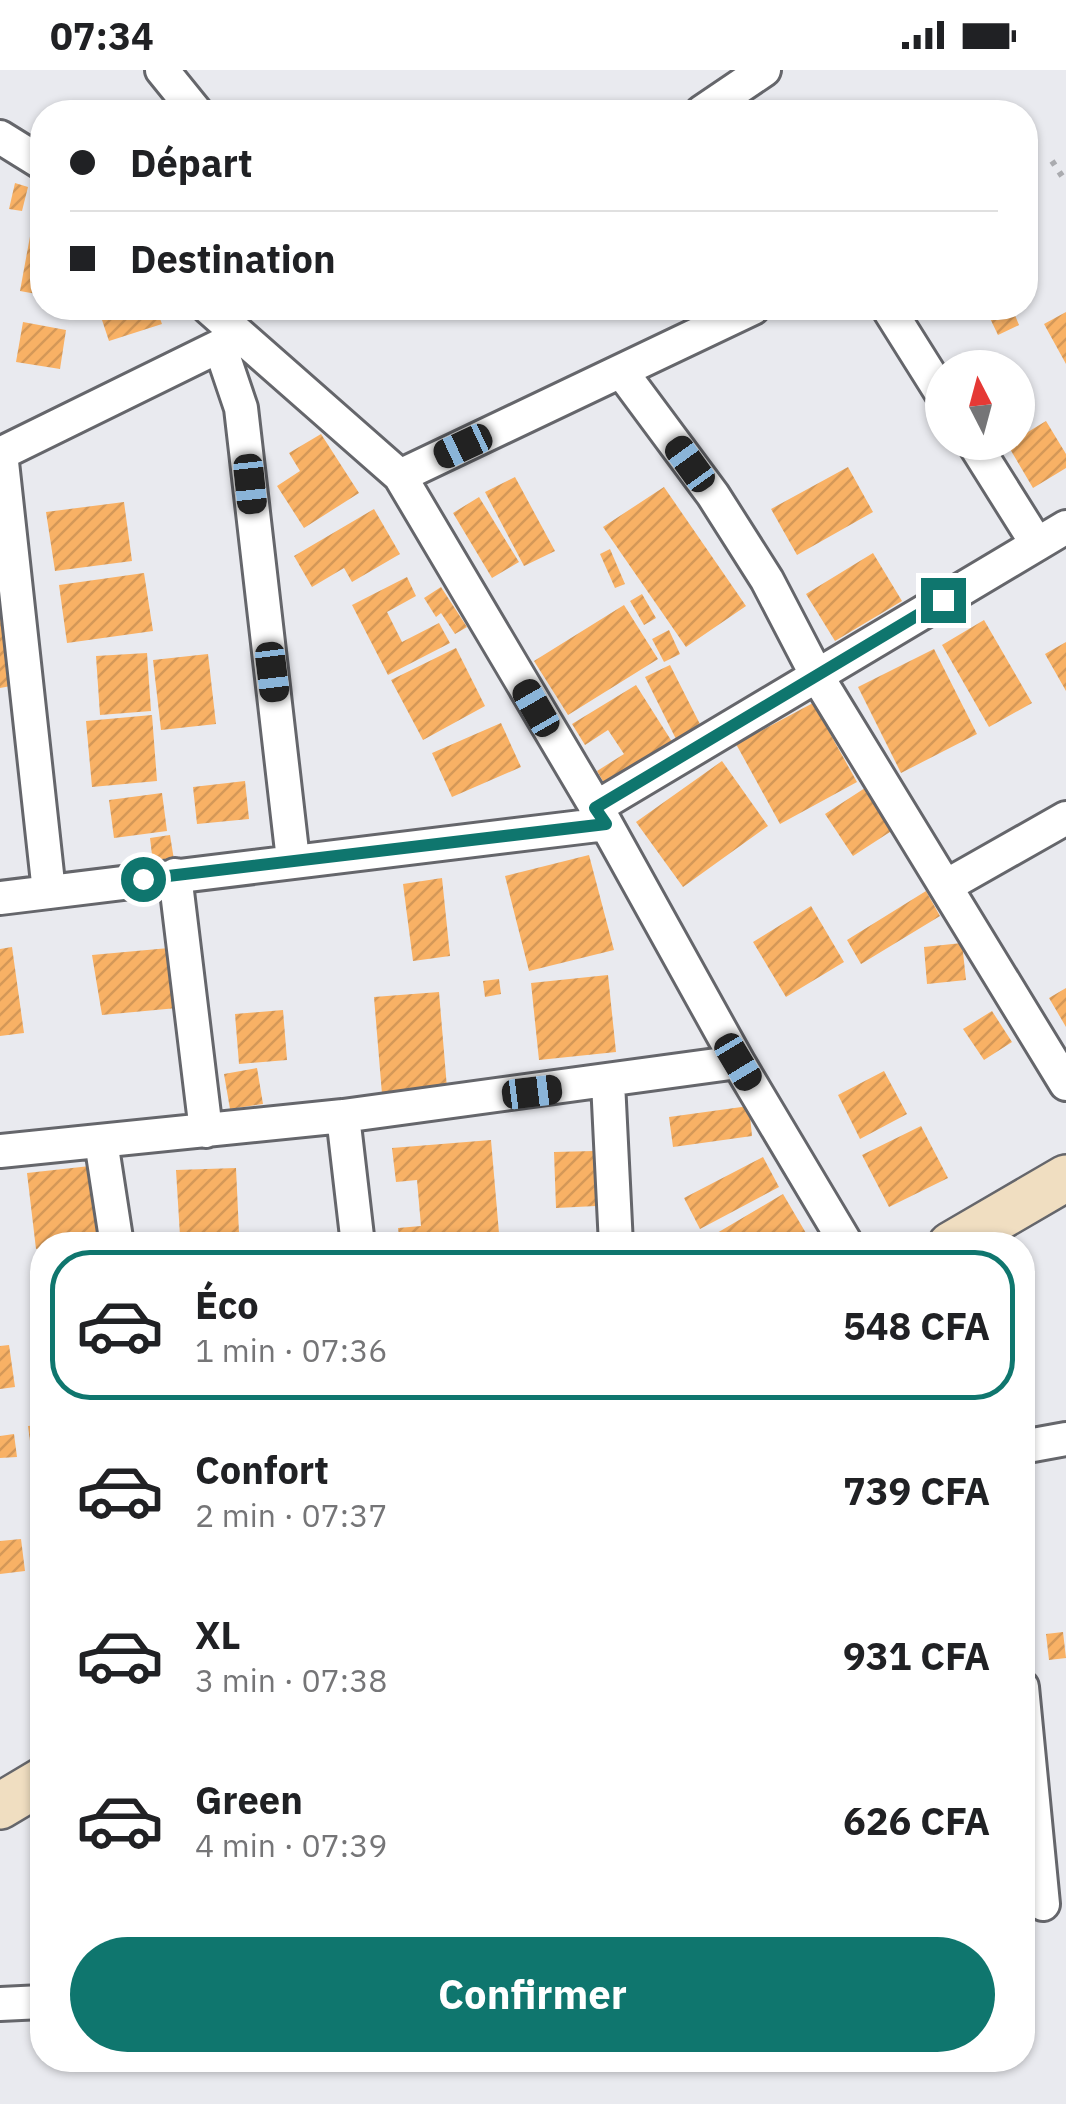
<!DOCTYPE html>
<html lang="fr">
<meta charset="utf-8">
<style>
body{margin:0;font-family:"IBM Plex Sans",sans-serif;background:#f6f6f6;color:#202124;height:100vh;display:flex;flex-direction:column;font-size:38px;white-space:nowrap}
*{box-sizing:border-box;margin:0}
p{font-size:32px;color:#757577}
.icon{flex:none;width:55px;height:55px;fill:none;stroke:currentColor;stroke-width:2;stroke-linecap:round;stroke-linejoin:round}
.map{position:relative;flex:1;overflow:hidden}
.side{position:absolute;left:30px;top:1162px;width:1005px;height:840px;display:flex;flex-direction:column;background:#fff;border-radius:40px;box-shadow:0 2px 8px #0004}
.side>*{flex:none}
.top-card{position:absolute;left:30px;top:30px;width:1008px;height:220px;border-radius:40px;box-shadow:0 2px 8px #0004;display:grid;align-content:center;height:220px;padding:0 40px;background:#fff}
.needle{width:65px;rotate:354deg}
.controls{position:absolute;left:925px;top:280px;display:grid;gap:20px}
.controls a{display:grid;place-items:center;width:110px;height:110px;border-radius:50%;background:#fff;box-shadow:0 2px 8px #0004;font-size:50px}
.end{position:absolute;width:45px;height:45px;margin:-22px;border:12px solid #0f766e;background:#fff;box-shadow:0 0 0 5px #fff}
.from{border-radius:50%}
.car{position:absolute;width:30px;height:60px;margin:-30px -15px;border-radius:12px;box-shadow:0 0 8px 2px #0007;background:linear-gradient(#222 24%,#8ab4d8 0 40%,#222 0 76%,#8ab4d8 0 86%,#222 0)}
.top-card b{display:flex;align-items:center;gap:35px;height:95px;font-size:38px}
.top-card b+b{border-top:2px solid #e0e0e0}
.top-card i{width:25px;height:25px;background:#202124}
ul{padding:18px 0 0;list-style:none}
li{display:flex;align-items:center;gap:30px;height:150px;margin:0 20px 15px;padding:0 20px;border:5px solid transparent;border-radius:40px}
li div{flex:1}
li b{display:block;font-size:38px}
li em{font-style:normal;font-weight:700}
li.current{border-color:#0f766e}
li>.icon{width:90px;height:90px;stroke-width:1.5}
.button{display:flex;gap:20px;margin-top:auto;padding:20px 40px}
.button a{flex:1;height:115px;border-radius:60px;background:#0f766e;color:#fff;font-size:40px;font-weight:700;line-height:115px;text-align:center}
.status{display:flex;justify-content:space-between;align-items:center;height:70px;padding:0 50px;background:#fff;direction:ltr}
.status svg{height:28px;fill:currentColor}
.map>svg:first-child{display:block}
</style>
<div class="status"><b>07:34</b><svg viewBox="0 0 49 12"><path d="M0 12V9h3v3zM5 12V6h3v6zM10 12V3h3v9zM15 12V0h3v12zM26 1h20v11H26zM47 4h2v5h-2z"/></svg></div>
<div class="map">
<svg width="1066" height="2034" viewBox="0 0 1066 2034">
<defs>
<pattern id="building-hatch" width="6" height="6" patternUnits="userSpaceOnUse" patternTransform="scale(2.5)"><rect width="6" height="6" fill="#f8b165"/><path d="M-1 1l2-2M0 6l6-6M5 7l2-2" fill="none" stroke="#d49858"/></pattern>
</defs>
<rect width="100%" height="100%" fill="#e9eaef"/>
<path fill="url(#building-hatch)" d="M15,113l13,4 -6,24 -13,-2z
M31,161l11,2v62l-22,-4z
M98,238h58l6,16 -53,17z
M985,238h27l7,17 -21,10z
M1066,242v52l-22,-40z
M23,252l43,8 -6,39 -44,-7z
M1046,351l20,33v14l-33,20 -26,-44 11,-2v-4z
M321,364l38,59 -55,35 -27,-42 23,-15 -11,-18z
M848,397l25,45 -76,43 -26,-46z
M515,407l40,74 -31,15 -39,-74z
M664,417l82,119 -60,41 -83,-120z
M479,427l40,65 -27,16 -39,-65z
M124,432l8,59 -77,10 -9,-59z
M374,439l26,45 -48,28 -8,-14 -32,19 -18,-31z
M610,479l15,35 -10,4 -15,-34z
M873,483l29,48 -67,40 -29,-47z
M144,503l9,58 -86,12 -8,-58z
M407,507l9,19 -29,16 15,30 37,-19 11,20 -62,32 -36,-70z
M441,517l26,40 -12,7 -14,-21 -5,4 -12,-19z
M642,524l14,24 -12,7 -14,-24z
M624,535l34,54 -90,56 -34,-54z
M5,539l11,76 -16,3v-78z
M984,550l48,83 -43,24 -47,-82z
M669,560l11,24 -16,8 -12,-23z
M1066,572v49l-21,-37z
M456,578l29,58 -62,34 -32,-60z
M934,579l43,85 -76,39 -43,-86z
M147,583l4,58 -51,4 -4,-59z
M208,584l8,70 -55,6 -8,-70z
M670,595l34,67 -25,13 -34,-68z
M636,615l40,63 -68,42 -11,-19 27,-17 -16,-24 -23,15 -13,-21z
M813,633l44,79 -77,42 -44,-80z
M152,645l5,66 -65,6 -6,-66z
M501,653l20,44 -69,30 -20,-44z
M722,691l46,65 -85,61 -47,-65z
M245,711l4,38 -52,5 -4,-37z
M865,718l28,42 -40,26 -28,-42z
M162,723l5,38 -53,7 -5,-38z
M170,765l4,25 -21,3 -3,-25z
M589,785l25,95 -85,21 -24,-95z
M442,808l8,78 -37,5 -10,-77z
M926,821l14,25 -79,48 -14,-24z
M811,836l33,56 -58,35 -33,-55z
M962,873l4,37 -39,4 -3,-37z
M12,877l12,86 -24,3v-87z
M169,878l8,60 -75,7 -10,-60z
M608,905l8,77 -77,8 -8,-77z
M499,909l2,15 -16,3 -2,-16z
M1066,918v39l-17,-29z
M439,922l8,96 -65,6 -8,-97z
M283,940l4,50 -48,4 -4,-50z
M992,941l20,31 -28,18 -21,-31z
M257,998l6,36 -33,5 -6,-35z
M884,1001l23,43 -47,25 -22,-44z
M749,1036l3,30 -79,11 -4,-30z
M921,1056l27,52 -59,29 -27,-52z
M491,1070l9,105h-100l-2,-17 23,-2 -4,-46 -21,2 -4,-34z
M594,1081l2,55 -40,2 -2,-56z
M763,1087l16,30 -79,42 -16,-31z
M90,1096l9,75 -57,4v3l-6,1 -9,-76z
M236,1098l3,65 -59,3 -4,-66z
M783,1124l30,51h-89l-7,-12z
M9,1275l6,42 -15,2v-43z
M39,1355l3,30 -10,1 -4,-30z
M14,1364l3,23 -17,1v-22z
M21,1469l4,32 -25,3v-33z
M1063,1562l3,26 -17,2 -3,-26z"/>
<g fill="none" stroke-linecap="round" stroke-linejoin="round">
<defs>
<path id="minor" d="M162,0l34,42
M702,42l62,-42
M0,67l42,26
M209,238l191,168 206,348 132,238 109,183
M888,238l54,86
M220,276l21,62 52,452
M621,301l92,124 54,85 50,96 249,408
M973,372l64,102
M1,383l48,439
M0,384l238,-117
M400,406l353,-168
M595,738l471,-281
M175,805l31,256
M946,816l120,-68
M0,828l606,-74
M608,1012l8,163
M343,1046l15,129
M101,1071l16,104
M0,1081l343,-35 395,-54
M1022,1377l44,-8
M1022,1617l21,217
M0,1934l42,-2"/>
<path id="secondary" d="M951,1175l115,-67
M0,1736l42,-25"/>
</defs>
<use href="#minor" stroke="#65666b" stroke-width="38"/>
<use href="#secondary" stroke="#65666b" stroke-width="50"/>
<path stroke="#aaabaf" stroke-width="6" stroke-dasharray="5 8" stroke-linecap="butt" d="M1052,91l14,21"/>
<use href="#minor" stroke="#fff" stroke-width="32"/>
<use href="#secondary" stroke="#f0dec1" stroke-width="45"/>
</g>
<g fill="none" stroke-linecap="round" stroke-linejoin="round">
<path stroke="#0f766e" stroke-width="12" d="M143,809l463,-55 -11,-16 348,-208"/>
</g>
</svg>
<div class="controls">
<a><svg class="needle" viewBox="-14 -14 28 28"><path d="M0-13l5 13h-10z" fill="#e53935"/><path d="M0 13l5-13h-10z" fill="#757577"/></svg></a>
</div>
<i class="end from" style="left:143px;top:809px"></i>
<i class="end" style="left:943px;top:530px"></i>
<i class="car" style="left:463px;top:376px;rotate:245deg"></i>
<i class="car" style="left:690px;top:394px;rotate:324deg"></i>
<i class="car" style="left:250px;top:414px;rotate:174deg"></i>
<i class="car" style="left:272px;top:602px;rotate:173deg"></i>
<i class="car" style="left:536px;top:638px;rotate:330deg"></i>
<i class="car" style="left:738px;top:992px;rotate:149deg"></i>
<i class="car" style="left:532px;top:1022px;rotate:83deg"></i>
<div class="top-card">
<b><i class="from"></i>Départ</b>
<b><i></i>Destination</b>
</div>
<section class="side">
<ul>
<li class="current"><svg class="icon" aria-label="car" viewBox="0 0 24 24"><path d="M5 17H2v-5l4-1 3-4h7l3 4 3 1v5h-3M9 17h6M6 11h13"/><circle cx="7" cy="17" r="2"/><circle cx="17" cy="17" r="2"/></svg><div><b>Éco</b><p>1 min · 07:36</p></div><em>548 CFA</em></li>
<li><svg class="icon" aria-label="car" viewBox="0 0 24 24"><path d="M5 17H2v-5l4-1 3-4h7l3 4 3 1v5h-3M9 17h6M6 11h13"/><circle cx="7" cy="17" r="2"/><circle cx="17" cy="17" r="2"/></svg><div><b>Confort</b><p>2 min · 07:37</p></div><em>739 CFA</em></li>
<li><svg class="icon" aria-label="car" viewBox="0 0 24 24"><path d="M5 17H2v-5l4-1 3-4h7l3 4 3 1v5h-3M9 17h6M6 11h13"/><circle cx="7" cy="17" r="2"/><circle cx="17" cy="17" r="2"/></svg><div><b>XL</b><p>3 min · 07:38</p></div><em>931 CFA</em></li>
<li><svg class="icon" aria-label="car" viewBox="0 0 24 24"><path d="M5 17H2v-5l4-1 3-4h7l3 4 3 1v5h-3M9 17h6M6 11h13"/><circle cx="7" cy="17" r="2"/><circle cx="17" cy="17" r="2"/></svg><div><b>Green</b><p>4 min · 07:39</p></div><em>626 CFA</em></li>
</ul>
<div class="button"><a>Confirmer</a></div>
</section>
</div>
